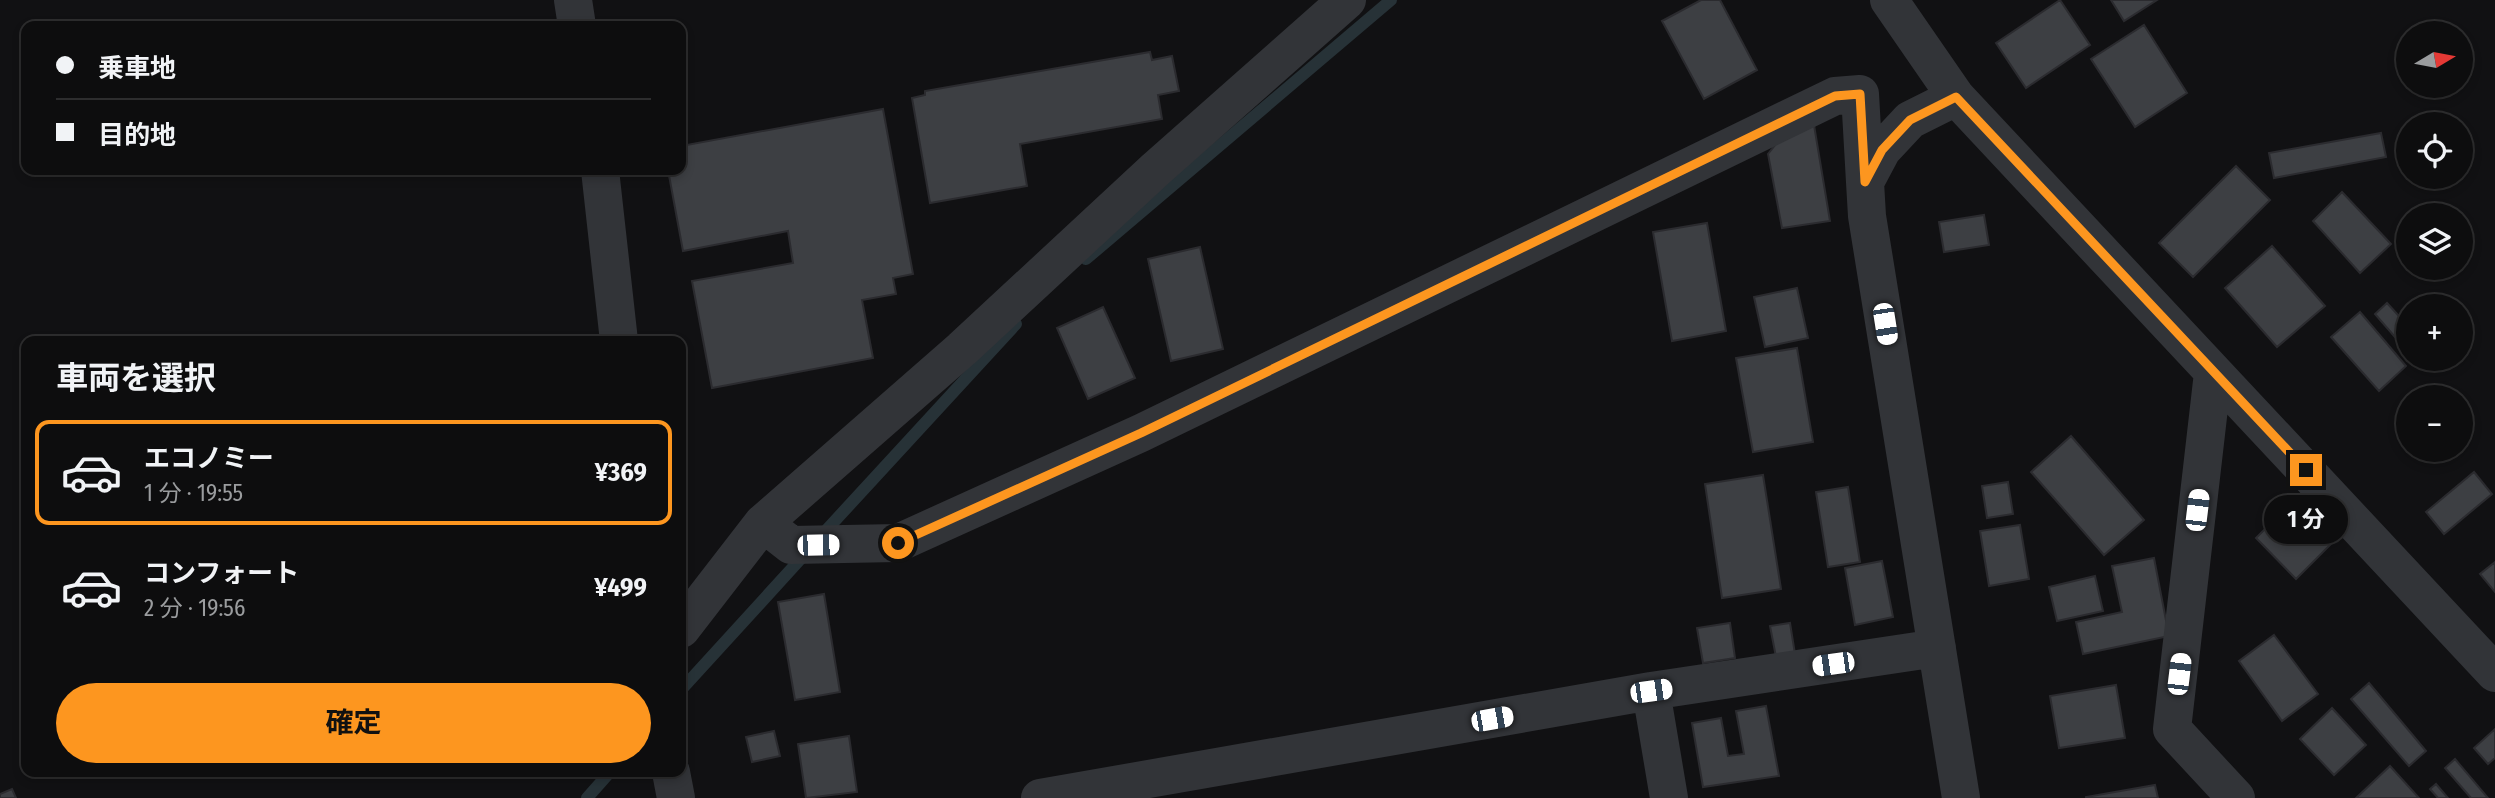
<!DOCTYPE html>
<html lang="ja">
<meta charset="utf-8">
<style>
body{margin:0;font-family:"Fira Sans Condensed","Noto Sans JP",sans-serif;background:#1b1b1c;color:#f1f3f6;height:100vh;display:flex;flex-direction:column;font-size:26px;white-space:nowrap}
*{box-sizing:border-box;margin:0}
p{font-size:23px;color:#9a9c9e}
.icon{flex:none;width:38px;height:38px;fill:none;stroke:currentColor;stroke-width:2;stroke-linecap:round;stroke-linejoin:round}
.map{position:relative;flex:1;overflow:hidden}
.sheet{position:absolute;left:21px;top:336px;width:665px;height:441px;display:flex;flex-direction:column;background:#0d0d0e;border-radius:14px;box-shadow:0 4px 10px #0003,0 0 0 2px #2d2d2e}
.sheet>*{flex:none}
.hud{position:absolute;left:21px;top:21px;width:665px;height:154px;border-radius:14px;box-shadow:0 4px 10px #0003,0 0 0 2px #2d2d2e;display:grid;align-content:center;height:154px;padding:0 35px;background:#0d0d0e}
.needle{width:46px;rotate:80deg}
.tools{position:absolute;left:2396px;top:21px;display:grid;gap:14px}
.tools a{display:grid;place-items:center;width:77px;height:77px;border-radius:50%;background:#0d0d0e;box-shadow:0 4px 10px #0003,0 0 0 2px #2d2d2e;font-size:35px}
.end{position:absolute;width:32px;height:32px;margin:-16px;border:9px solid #fd961f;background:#111;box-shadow:0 0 0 4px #111}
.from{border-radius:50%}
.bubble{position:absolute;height:49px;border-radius:24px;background:#0d0d0e;box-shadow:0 4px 10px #0003,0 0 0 2px #2d2d2e;font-size:23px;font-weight:700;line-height:49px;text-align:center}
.car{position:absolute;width:21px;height:42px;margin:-21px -10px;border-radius:9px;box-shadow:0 0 5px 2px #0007;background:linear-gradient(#fff 24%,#345 0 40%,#fff 0 76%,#345 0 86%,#fff 0)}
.hud b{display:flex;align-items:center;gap:24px;height:66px;font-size:26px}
.hud b+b{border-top:2px solid #2d2d2e}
.hud i{width:18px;height:18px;background:#f1f3f6}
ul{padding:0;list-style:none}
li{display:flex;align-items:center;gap:21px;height:105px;margin:0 14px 10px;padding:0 21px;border:4px solid transparent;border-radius:14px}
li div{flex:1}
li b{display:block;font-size:26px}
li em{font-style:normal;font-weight:700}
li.selected{border-color:#fd961f}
li>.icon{width:63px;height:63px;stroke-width:1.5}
h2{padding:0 35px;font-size:32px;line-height:84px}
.primary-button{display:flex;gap:14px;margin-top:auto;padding:14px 35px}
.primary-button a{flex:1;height:80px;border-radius:42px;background:#fd961f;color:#111;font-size:28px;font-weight:700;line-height:80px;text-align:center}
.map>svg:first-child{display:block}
</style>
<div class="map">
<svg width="2495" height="798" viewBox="0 0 2495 798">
<rect width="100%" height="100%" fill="#111113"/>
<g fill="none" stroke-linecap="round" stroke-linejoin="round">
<path stroke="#273237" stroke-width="12" d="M1086,259l305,-259
M820,537l196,-213
M681,690l125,-137
M587,798l23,-26"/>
</g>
<path fill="#3d3f43" stroke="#2b2b2f" stroke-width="2" d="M1701,0h19l37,70 -53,29 -42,-78z
M2060,0l30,45 -64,43 -30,-45z
M2111,0h46l-33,21z
M2144,25l43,68 -52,34 -44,-68z
M1150,52l2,8 20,-4 7,35 -21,4 4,24 -142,25 7,42 -97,17 -18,-105 13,-3v-4z
M883,109l30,165 -20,4 3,16 -34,6 11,58 -161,30 -20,-107 101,-18 -5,-32 -105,20 -15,-81h13v-24z
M1814,125l16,96 -48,7 -14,-74 8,-10z
M2381,133l5,24 -112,21 -5,-25z
M2236,166l34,34 -77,77 -34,-34z
M2342,192l49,52 -31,29 -47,-52z
M1984,215l5,30 -45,7 -5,-30z
M1707,223l19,108 -54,10 -19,-109z
M2272,246l53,60 -48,41 -52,-59z
M1200,247l23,102 -52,12 -23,-102z
M1797,288l11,50 -43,9 -11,-50z
M2387,303l21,23v26l-33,-38z
M1103,307l32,71 -47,21 -31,-71z
M2360,312l46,54 -27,25 -48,-54z
M1797,348l16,94 -60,10 -17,-94z
M2071,436l73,84 -40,35 -73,-83z
M2474,472l18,22 -48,40 -18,-22z
M1763,475l18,114 -59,9 -17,-114z
M2008,482l5,32 -26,4 -5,-32z
M1848,487l12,75 -32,5 -12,-75z
M2304,490l40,41 -48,48 -40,-41z
M2020,525l9,54 -40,7 -9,-55z
M2154,558l15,78 -86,18 -7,-32 46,-10 -10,-46z
M1882,561l11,56 -38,8 -10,-57z
M2495,562v30l-15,-18z
M2095,576l8,35 -46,10 -8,-34z
M824,594l16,98 -45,8 -17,-98z
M1730,623l5,35 -32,5 -6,-35z
M1790,623l5,31 -19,3 -6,-31z
M2274,635l44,59 -36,27 -43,-60z
M2369,683l57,68 -17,15 -58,-67z
M2116,685l9,53 -66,10 -9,-52z
M1766,706l13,70 -76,11 -11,-64 29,-5 7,38 16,-2 -8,-43z
M2332,708l34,37 -32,30 -34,-36z
M2495,729v29l-7,6 -14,-16z
M774,731l6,25 -28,6 -6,-25z
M849,736l8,56 -51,6 -8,-54z
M2455,759l33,39h-17l-26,-30z
M2390,766l29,32h-63z
M2436,784l12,14h-10l-8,-9z
M2155,785l3,13h-72v-1z
M12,789l4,9h-16v-4z"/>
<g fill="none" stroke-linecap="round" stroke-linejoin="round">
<path stroke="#323438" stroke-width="38" d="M573,0l4,26
M1889,0l67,97 539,576
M1956,97l-46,23 -28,30 -17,32 2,34 94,582
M600,170l19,171
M2213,373l-41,356 64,69
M763,523l28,22 107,-2 243,-110 694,-337 25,-2 5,88
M681,629l82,-106 199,-174 194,-180 191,-169
M1651,691l18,107
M671,772l5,26
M1040,798l611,-107 286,-43"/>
</g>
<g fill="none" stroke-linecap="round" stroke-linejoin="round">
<path stroke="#fd961f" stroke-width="9" d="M898,543l243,-110 694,-337 25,-2 5,88 17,-32 28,-30 46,-23 350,373"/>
</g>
</svg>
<div class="tools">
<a><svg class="needle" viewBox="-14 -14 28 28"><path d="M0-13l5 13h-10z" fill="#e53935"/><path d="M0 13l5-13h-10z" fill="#9a9c9e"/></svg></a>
<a><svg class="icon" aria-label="locate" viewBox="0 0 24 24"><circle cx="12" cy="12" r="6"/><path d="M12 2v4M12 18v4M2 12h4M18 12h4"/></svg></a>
<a><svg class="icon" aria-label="layers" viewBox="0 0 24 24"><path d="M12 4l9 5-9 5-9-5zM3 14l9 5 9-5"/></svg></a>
<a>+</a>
<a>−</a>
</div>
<i class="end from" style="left:898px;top:543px"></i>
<i class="end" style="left:2306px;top:470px"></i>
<div class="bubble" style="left:2264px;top:495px;width:84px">1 分</div>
<i class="car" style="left:1885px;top:324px;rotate:171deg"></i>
<i class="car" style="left:2197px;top:510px;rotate:7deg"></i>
<i class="car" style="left:818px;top:545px;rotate:89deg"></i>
<i class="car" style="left:1833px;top:664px;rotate:262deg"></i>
<i class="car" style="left:2179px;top:674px;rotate:7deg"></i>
<i class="car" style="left:1651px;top:691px;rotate:82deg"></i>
<i class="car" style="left:1492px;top:719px;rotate:80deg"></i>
<div class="hud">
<b><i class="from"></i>乗車地</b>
<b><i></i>目的地</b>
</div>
<section class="sheet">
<h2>車両を選択</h2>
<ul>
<li class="selected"><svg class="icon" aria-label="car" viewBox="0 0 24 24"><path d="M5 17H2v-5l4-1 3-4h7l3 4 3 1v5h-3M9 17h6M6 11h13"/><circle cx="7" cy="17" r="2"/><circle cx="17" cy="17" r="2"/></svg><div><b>エコノミー</b><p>1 分 · 19:55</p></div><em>¥369</em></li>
<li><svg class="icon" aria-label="car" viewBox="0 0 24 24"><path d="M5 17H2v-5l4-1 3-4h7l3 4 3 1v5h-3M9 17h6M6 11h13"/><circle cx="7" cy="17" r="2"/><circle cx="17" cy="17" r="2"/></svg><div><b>コンフォート</b><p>2 分 · 19:56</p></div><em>¥499</em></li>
</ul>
<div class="primary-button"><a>確定</a></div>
</section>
</div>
